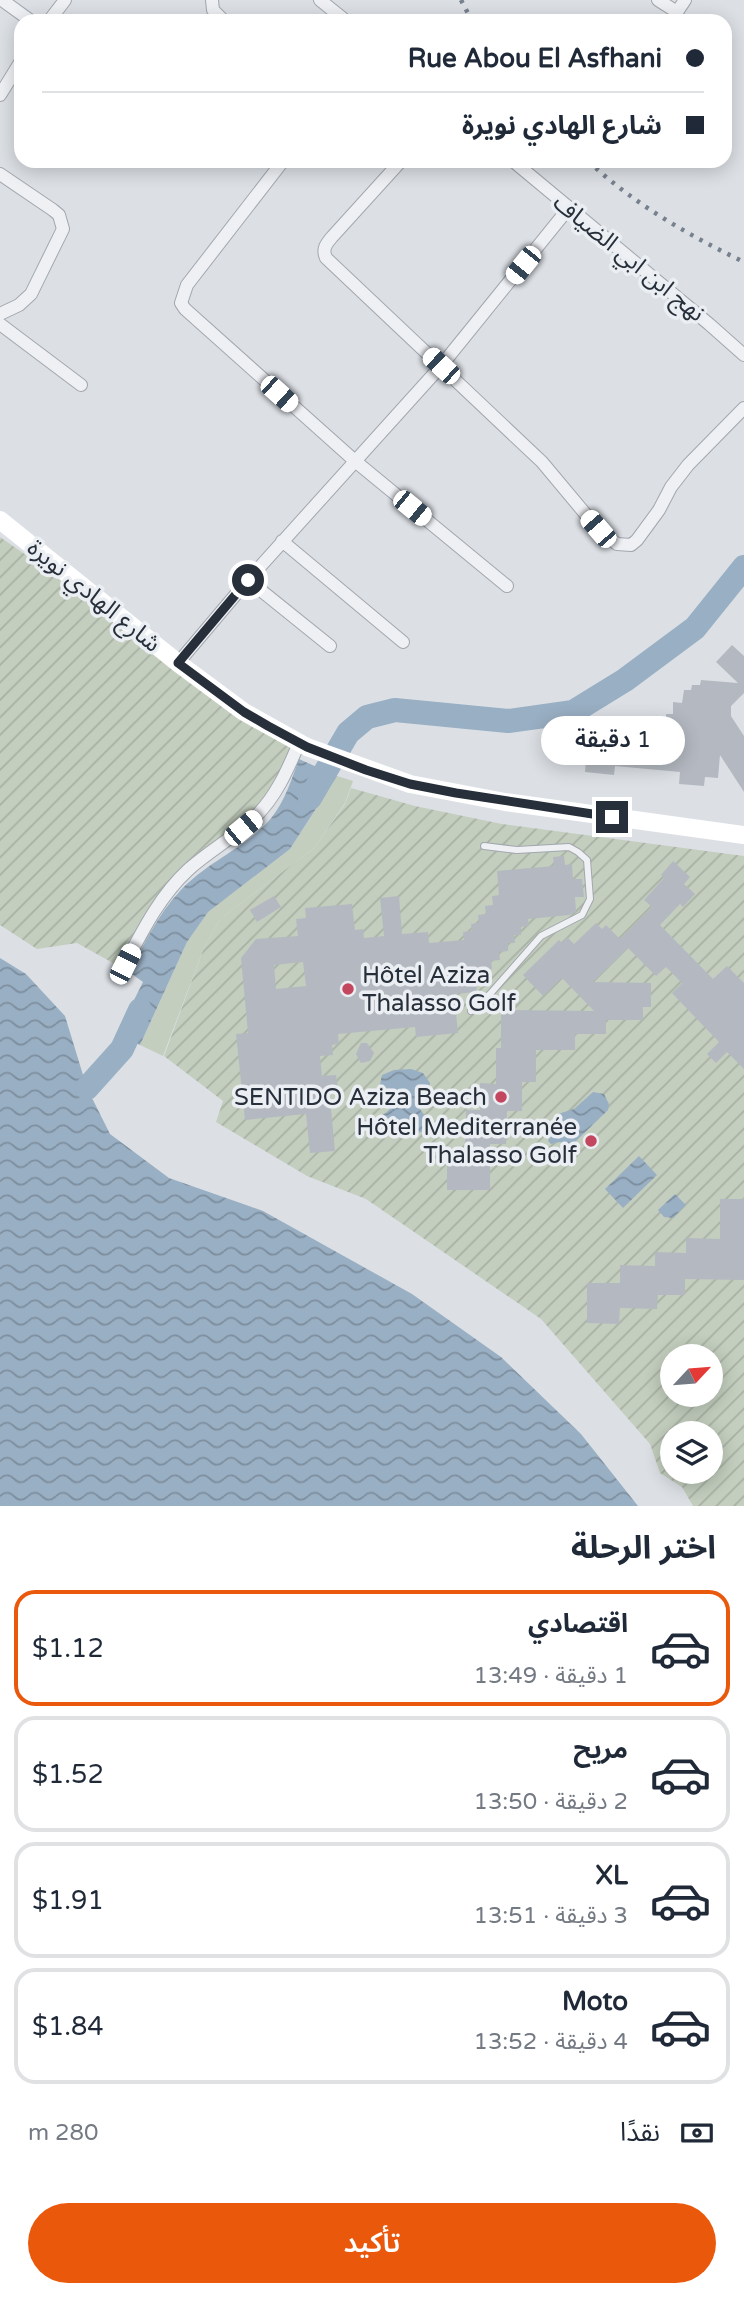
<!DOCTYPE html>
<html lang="ar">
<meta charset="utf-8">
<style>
body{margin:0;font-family:"Varela Round","Noto Sans Arabic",sans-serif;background:#f6f6f7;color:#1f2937;direction:rtl;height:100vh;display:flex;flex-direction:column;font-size:26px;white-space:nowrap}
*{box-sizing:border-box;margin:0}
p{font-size:23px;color:#747a83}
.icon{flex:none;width:38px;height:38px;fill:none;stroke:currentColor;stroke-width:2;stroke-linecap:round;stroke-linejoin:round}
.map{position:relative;height:1506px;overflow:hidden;direction:ltr}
.sheet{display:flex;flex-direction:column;background:#fff;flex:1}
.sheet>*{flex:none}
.top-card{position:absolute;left:14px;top:14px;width:718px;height:154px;border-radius:21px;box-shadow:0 4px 18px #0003;direction:rtl;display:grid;align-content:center;height:154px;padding:0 28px;background:#fff}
.needle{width:46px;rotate:64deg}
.fabs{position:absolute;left:660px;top:1344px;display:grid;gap:14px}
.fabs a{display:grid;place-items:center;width:63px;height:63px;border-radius:50%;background:#fff;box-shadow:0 4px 18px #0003;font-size:35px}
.end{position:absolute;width:32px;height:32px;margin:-16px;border:9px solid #272f3a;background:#fff;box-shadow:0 0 0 4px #fff}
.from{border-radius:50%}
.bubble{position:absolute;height:49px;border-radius:24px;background:#fff;box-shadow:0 4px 18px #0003;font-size:23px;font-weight:600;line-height:49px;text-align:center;direction:rtl}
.car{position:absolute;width:21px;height:42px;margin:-21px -10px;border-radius:9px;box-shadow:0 0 5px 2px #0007;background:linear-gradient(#fff 24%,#345 0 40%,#fff 0 76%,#345 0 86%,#fff 0)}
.top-card b{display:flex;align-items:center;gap:24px;height:66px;font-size:26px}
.top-card b+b{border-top:2px solid #e0e1e3}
.top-card i{width:18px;height:18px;background:#1f2937}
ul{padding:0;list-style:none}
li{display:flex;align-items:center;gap:21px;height:116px;margin:0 14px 10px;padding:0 14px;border:4px solid #e0e1e3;border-radius:21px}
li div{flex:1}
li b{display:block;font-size:26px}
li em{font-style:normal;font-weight:600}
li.active{border-color:#ea580c}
li>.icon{width:63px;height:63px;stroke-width:1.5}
h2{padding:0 28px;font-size:32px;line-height:84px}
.pay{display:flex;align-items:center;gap:18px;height:77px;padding:0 28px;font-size:26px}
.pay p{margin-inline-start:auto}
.action{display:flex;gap:14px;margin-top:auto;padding:14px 28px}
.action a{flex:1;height:80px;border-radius:42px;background:#ea580c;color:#fff;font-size:28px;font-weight:600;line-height:80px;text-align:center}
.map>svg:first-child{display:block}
</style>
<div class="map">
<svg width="744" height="1506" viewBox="0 0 744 1506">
<defs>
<pattern id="garden-furrows" width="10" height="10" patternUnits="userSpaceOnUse" patternTransform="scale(1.75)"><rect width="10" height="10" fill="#c3cebe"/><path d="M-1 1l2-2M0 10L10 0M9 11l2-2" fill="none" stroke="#a8b1a4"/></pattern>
<pattern id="water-waves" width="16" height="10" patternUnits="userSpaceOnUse" patternTransform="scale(1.75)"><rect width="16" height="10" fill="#99afc3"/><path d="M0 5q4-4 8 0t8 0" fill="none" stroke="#7d8f9f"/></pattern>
</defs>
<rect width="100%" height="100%" fill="#dce0e5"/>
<path fill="#c3cebe" d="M337,776l16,5 -8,22 -31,45 -93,70 -16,27 -42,111 -23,-11 47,-103 21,-31 82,-62z"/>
<path fill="url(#garden-furrows)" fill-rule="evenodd" d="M0,537l296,205 -13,40 -17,32 -91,73 -46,85 -52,-29 -40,6 -37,-24z
M351,788l64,18 87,18 242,32v650h-51l-11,-19 -22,-14 -10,-29 -109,-125 -175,-120 -59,-23 -91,-54 7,-21 -59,-45 41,-111 16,-27 93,-70 31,-44zM672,1356h38v39h-38zM672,1433h38v39h-38z"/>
<path fill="url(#water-waves)" d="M299,759l38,17 -47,73 -82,63 -21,30 -47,103 -23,-11 26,-52 -14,-10c15,-27 29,-58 51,-81 26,-29 69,-45 92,-74 13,-16 20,-39 27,-58z
M0,958l26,16 39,42 22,72 23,46 59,44 94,33 149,83 89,63 80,77 57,72h-638z
M411,1069l12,4 7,10 -1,9 -12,12c5,11 14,13 9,26l-8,3 -31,-1 -7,-7v-9c9,-4 13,-9 13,-19l-8,-4 -5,-9 2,-9 12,-5z
M593,1092l11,2 5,10 -1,6 -35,34 -6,1 -7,-3 -9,2 -3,-3 10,-27 16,-5z
M639,1156l18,19 -34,33 -18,-19z
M675,1194l11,11 -13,13 -9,-1 -6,-7z"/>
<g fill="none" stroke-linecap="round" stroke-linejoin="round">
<path stroke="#99afc3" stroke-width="24" d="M310,798l38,-65 19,-16 28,-7 113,11 65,-9 52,-32 70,-52 49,-61
M87,1088l35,-39 18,-39"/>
</g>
<path fill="#b4b9c1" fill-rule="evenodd" d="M732,645l12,11v37l-13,13v10l13,20v56l-24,-37 -2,23 -13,-1 -1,9 -25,-2 1,-12 -65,-6 -1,9 -29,-3 1,-13h12l1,-24 40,4 1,-8 13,1 1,-12 3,1v-4l9,1v-4h7v-12l9,1 2,-13h7l1,-5h8l1,-5 37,3 -22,-21z
M564,856l1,9 7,-1 1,15h9l2,18h-9l1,15 -7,3 -41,4 1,7 -8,1v8h-7l1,8h-7v8l-9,1 1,8 -9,1 1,8h-7l1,10 -10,1 1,12 -23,2 4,39 -42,4 -1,-10 -77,7 1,10 -7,1 1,10 -13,1 2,20 14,-1 2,13h-9l6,63 -25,2 -4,-39 -61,6 -9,-86 12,-1 -7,-75 15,-19 42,-3 -2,-17 10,-1 -1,-10 47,-4 3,26 8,-1 1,9 20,-2 -4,-38 19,-2 3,38 26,-2 1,11 35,-3 -1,-8 9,-1 -1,-7 8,-1 -1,-8 8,-1 -1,-8 8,-1 -1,-9 7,-1 -2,-24 57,-5 -1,-9zM303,962l3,24 -30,3 -2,-24z
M673,861l17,16 -6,7 11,10 -12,13 -3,-3 -20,21 53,54 14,-13 17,17v86l-17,-17 -11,11 -9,-9 12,-12 -47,-49 10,-10 -16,-16 -10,9 -28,-28 -35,34 58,1v24h-8v13h-37v14h-31v16h-39v32h-14v29h-15l-1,33h-16v46h-43v-42h18l1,-38h14v-27l16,1v-36h5v-38l93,1 -32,-33 -19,18 -20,-21 36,-35 3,3 5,-6 7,7 22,-21 6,6 4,-4 14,14 32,-32 -8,-7 20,-22 -3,-3z
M274,896l7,11 -24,15 -7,-12z
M361,1043h6l7,10 -4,8 -9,2 -5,-9z
M720,1199h24v81l-59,-1v16h-27l-1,14 -37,-1 -1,16 -32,-1v-40h33v-18l35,1v-14l31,1v-15l34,1z"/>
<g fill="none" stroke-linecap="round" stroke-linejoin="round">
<defs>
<path id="lane" d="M471,1011l19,-17 51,-58 41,-21 8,-16 -3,-39 -9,-8 -9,-5 -52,3 -33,-4"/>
<path id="street" d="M2,0l29,21
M212,0l1,10 11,11
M320,0l26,21
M658,0l19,12
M49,21l16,-21
M671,21l14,-21
M0,95l21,-34
M283,161l-96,124 -6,18 4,6 170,152 152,125
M401,161l-69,76c-6,7 -10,12 -6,21l216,204 56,67 19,15 14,1 6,-5 22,-30 12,-23 17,-22 56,-57
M513,161l196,163 35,31
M0,174l53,36 6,5 4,14 -32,65 -12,11 -19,9
M0,324l81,61
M282,541l121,101
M248,580l82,66
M178,663l70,-83 193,-214 127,-157
M125,964c18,-34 35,-68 63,-94 21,-19 47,-33 67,-53 21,-20 33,-48 44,-74"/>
</defs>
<use href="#lane" stroke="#a2a7ae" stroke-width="8"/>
<use href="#street" stroke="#a2a7ae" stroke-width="14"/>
<use href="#lane" stroke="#eef0f4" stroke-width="6"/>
<use href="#street" stroke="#eef0f4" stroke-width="12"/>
<path stroke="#fff" stroke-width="18" d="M0,520l178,143 66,49 63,35 103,37 95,18 239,33"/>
<path stroke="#77808d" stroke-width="4.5" stroke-dasharray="3.5 7" stroke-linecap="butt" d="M461,0l11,21
M588,161c46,43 100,74 156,101"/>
</g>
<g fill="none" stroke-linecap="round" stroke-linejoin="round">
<path stroke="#272f3a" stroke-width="9" d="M248,580l-70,83 66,49 24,14 39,21 59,23 44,14 46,9 156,24"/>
</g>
<g fill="#c3485f" stroke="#ebeff3" stroke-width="2.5">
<circle cx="348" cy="989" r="7"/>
<circle cx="501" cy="1097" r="7"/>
<circle cx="591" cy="1141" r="7"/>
</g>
<g text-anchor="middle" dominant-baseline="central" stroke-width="7" stroke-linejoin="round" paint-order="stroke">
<g font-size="24" fill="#272f3a" stroke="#ebeff3">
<text transform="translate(629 258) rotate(39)">نهج ابن ابي الضياف</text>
<text transform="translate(94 596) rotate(39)">شارع الهادي نويرة</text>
</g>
<g font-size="24" fill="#272f3a" stroke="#ebeff3" text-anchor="end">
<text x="362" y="975" text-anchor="start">Hôtel Aziza<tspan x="362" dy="28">Thalasso Golf</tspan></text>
<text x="487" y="1097">SENTIDO Aziza Beach</text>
<text x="577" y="1127">Hôtel Mediterranée<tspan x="577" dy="28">Thalasso Golf</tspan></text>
</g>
</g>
</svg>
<div class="fabs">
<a><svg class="needle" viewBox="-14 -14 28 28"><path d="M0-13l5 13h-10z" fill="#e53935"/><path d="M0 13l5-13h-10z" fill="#747a83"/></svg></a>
<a><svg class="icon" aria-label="layers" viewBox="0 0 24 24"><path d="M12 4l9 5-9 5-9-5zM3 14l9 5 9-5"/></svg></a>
</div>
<i class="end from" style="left:248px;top:580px"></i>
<i class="end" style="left:612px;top:817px"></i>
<div class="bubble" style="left:541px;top:716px;width:144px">1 دقيقة</div>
<i class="car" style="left:523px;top:265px;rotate:219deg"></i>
<i class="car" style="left:441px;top:366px;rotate:313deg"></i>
<i class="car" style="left:279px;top:394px;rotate:132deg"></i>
<i class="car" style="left:412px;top:508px;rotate:129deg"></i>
<i class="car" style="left:598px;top:529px;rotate:319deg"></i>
<i class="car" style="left:243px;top:828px;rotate:50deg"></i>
<i class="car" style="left:125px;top:964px;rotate:27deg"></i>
<div class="top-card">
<b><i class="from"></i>Rue Abou El Asfhani</b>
<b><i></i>شارع الهادي نويرة</b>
</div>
</div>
<section class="sheet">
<h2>اختر الرحلة</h2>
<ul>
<li class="active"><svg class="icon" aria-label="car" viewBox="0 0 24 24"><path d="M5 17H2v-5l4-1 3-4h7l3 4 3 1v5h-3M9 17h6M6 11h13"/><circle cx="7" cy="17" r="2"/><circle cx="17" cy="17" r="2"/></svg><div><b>اقتصادي</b><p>1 دقيقة · 13:49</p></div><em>$1.12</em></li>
<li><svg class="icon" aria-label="car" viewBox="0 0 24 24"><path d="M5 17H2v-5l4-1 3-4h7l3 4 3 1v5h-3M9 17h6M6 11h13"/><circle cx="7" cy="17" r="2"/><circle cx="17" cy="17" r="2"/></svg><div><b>مريح</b><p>2 دقيقة · 13:50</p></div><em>$1.52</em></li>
<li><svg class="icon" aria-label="car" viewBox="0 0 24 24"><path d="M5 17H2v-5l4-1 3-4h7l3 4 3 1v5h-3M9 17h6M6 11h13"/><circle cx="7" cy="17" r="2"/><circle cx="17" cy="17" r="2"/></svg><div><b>XL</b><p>3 دقيقة · 13:51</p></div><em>$1.91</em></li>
<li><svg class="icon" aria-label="car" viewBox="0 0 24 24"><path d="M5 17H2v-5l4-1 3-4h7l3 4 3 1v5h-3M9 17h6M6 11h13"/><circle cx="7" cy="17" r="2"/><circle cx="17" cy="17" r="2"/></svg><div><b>Moto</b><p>4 دقيقة · 13:52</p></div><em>$1.84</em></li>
</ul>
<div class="pay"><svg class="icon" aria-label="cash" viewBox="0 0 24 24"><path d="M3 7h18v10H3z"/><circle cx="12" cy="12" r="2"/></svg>نقدًا<p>280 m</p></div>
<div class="action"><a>تأكيد</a></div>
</section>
